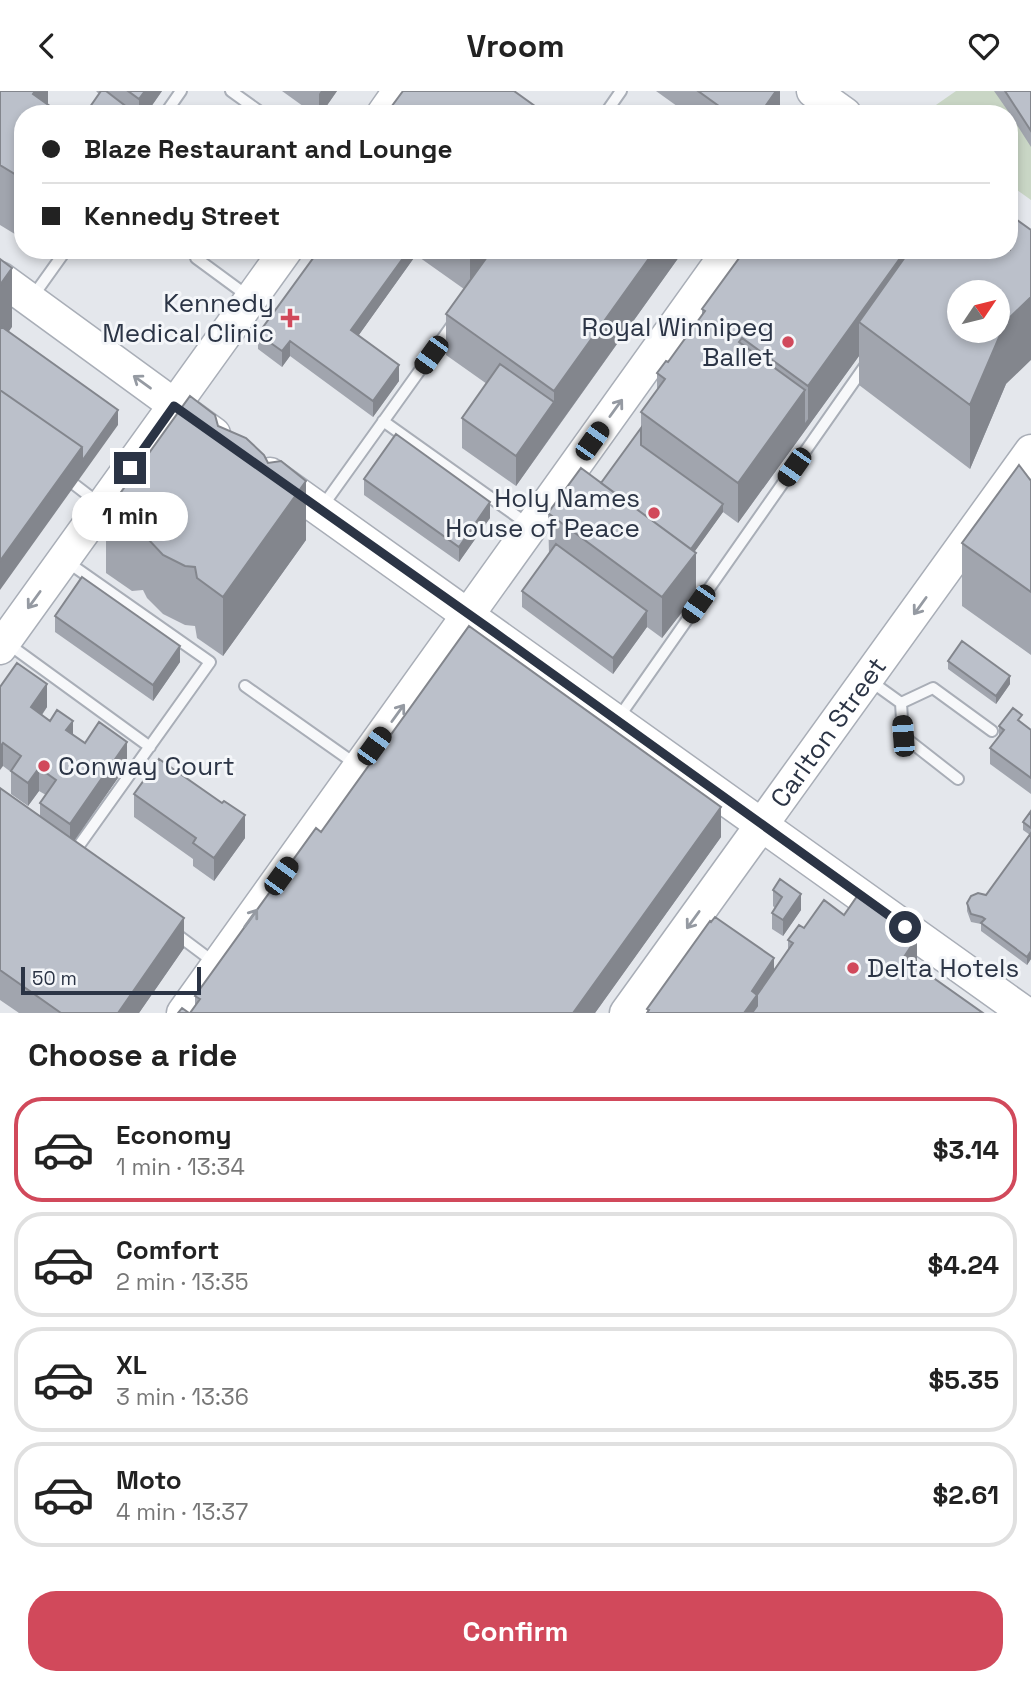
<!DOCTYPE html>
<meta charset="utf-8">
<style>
body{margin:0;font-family:"Space Grotesk",sans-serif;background:#f2f2f2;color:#222;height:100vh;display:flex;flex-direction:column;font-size:26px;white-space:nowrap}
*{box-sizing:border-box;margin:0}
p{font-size:23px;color:#767676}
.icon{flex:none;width:38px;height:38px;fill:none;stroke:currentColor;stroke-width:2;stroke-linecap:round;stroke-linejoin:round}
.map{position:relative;height:922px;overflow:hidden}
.drawer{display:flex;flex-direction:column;background:#fff;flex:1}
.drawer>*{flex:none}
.top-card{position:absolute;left:14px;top:14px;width:1004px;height:154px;border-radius:28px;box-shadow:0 4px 10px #0003;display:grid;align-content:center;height:154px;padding:0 28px;background:#fff}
.needle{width:46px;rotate:55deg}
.controls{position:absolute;left:947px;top:189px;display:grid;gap:14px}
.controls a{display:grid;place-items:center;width:63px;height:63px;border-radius:50%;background:#fff;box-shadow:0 4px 10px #0003;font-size:35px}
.scale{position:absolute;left:21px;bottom:18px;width:180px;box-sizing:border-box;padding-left:7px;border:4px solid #2b3445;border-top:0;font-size:19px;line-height:24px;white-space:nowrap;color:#2b3445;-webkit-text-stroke:5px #f4f6f9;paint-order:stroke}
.end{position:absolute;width:32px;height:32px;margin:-16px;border:9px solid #2b3445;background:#fff;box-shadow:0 0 0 4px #fff}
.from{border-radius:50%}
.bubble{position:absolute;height:49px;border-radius:24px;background:#fff;box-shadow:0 4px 10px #0003;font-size:23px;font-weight:800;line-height:49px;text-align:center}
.car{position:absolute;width:21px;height:42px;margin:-21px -10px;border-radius:9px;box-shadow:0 0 5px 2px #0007;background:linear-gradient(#222 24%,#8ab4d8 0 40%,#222 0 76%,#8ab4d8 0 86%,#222 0)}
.top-card b{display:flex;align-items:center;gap:24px;height:66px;font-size:26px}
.top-card b+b{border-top:2px solid #e0e0e0}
.top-card i{width:18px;height:18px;background:#222}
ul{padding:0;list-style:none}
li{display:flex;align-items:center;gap:21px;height:105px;margin:0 14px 10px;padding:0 14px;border:4px solid #e0e0e0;border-radius:28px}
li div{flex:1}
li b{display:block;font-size:26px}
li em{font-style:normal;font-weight:800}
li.current{border-color:#d1495b}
li>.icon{width:63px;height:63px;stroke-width:1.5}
h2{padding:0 28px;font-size:32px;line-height:84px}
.cta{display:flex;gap:14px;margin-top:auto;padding:14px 28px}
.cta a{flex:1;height:80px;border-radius:28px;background:#d1495b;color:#fff;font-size:28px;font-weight:800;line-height:80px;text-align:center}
header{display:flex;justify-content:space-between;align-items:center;height:91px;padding:0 28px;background:#fff;font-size:32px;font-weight:800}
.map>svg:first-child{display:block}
</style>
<header><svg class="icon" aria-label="back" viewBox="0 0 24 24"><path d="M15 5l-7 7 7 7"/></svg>Vroom<svg class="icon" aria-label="heart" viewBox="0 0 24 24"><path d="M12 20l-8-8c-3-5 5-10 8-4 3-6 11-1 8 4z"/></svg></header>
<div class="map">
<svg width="1031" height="922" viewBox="0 0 1031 922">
<rect width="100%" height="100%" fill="#e4e7ec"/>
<path fill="#c9d6c5" d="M956,0h44l31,47v62l-21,-15v-71h-87z"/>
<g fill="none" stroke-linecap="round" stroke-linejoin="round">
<defs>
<path id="lane" d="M231,0l32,23
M165,23l16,-23
M605,23l16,-23
M196,167l53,39
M31,208l35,-49
M383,330l146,104
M75,394l26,20
M322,416l131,-183
M66,470l144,101 -137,192
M7,552l143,104
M869,589l32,23 2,33 55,43
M245,595l112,79
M901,612l32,-15 59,43
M617,629l250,-357
M175,842l40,30"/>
<g id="secondary">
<path d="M813,0l32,23"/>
<path d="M383,23l16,-23"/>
<path d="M0,187l214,156"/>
<path d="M270,383l755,539"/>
<path d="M0,557l286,-398"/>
<path d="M183,922l546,-763"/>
<path id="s1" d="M626,922l405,-562"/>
</g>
</defs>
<use href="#lane" stroke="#a9aeb7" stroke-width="14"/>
<use href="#secondary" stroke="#a9aeb7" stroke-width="35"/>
<use href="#lane" stroke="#f7f8fa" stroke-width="10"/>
<use href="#secondary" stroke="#fff" stroke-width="32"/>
</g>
<path fill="#a1a5ae" d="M0,0h48v13l-25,10v125l-23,-14z
M96,0h66l-16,23h-61l14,-20z
M282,0h55l-16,23h-7z
M656,0h124v23h-92z
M994,0h37v56l-21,-33z
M319,159h365l-168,236 -54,-38v-30l25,-34 -41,-29v-41l18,-25 -48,-34 -58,81 41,45 -26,36 -83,-61 -8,11 -24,-18v-15z
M745,159l261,134 -36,85 -111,-84v-29l-121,167 -15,-11 -29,40 2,42 -34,44 -15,-11 -34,47 -91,-67v-16l27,-37 -1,-41 53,-30 40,-55v-16l16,-22v-17l11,-11 34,-47v-6z
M218,335l88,114 -83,116 -26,-18 -2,-12 -10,-1 -22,-11 -16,-16 -4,-8 -11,1 -26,-18v-60z
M364,388l126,39 -31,44 -95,-67z
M1031,390v174l-69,-49v-63z
M55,525l125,46 -27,39 -98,-69z
M948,570l62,23 -14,20 -48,-35z
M0,596l47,20 -5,8 43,28 42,22 -53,75 110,108 -45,65h-120l-19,-13v-212l40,28v-13l6,-8 -7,-4 -11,15 -17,-12v-22l-8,-6z
M1022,633l9,6v64l-41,-30v-16l9,-12v-10z
M134,703l111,44 -31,43 -21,-15v-7l-59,-42z
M1031,720v148l-4,6 -46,-34v-7l-10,-2 -4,-11v-8l19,-8 44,-60 -7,-5v-8z
M321,741l400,5 -126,176h-405l5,-7v-10z
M773,799l28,20 -18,26 -11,-7v-16l3,-5 -2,-2z
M844,824l73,22 -270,76v-4l127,-39 14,-20v-10l16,-12z"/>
<path fill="#83868d" d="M35,0h13v23l-15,-20z
M145,0h17l-16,23h-7v-15z
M321,0h16l-16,23h-2v-20z
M776,0h4v23h-20z
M409,159h7v5l-65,91v-16z
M470,159h30l-30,43z
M655,159h29l-130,182v-41z
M906,159h29l-76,72v34l-121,167v-40l67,-93v33l3,-4v-33z
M12,177v59l-12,17v-59z
M1031,206v63l-25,24 -36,85v-64l36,-84z
M290,250v15l-8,11v-16z
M399,274v16l-26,36v-16z
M554,311v30l-38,54v-30z
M118,319v15l-118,165v-29l82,-114z
M306,390v59l-83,116v-59z
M490,411v16l-31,44v-15z
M723,413v8l-48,67v-8z
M696,462v41l-34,44v-41z
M647,520v16l-34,47v-16z
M180,555v16l-27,39v-16z
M1010,585v8l-14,20v-8z
M47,593v23l-16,23v-23z
M73,630v23l-7,-14z
M127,651v23l-57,82v-23z
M3,652v23l-3,4v-23z
M39,677v23l-11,15v-23z
M721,716v30l-126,176h-22z
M245,724v23l-31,43v-23z
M801,803v16l-18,26v-16z
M184,827v30l-45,65h-21z
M917,846v30l-13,-10z
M1031,860v8l-4,6v-8z
M774,867v41l-9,14h-21l8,-22z"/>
<path fill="#bbc0ca" stroke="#83868d" stroke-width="2" fill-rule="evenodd" d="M0,0h35l-2,3 28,20h-38v65l-23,-14z
M101,0h5l30,23h-51z
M128,0h17l-6,8z
M403,0h111l32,23h-160z
M698,0h78l-16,23h-30z
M1005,0h26v40z
M1010,124l21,15v67l-25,24 -36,84 -111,-83 51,-72h100zM959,201h39v39h-39z
M319,159h90l-58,80 48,35 -26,36 -83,-60 -8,10 -24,-17z
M492,159h163l-101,141 -108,-77z
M745,159h161l-98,136 -66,-48 -3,4 66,48 -67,93 -97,-71 24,-33 -8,-6 9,-12 2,1 37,-51 -3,-2z
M0,168l12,9 -12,17z
M2,236l116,83 -36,51v-14l-82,-57v-61z
M500,273l54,38 -38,54 -54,-38z
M0,299l82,57 -82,114z
M190,305l25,19 3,11 28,12 18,17 4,8 13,-2 25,20 -83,116 -26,-19 -2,-11 -10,-1 -22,-11 -16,-17 -4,-8 -11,2 -26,-19z
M641,337v17l82,59 -32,45 -90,-66z
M396,343l94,68 -31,45 -95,-68z
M1019,374l12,16v111l-69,-49z
M581,377l115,85 -34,44 -114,-84z
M556,453l91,67 -34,47 -91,-67z
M82,486l98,69 -27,39 -98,-69z
M469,535l252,181 -148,206h-383l10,-14 -5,-3 121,-168 5,4z
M962,550l48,35 -14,20 -48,-35z
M17,572l30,21 -16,23 19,14 7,-11 16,11 -7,9 19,13 14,-21 28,20 -57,82 -30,-21 16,-23 -17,-12 -11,15 -17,-12 10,-15 -18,-13 -3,4v-60z
M1013,617l9,7 -4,5 13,10v48l-41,-30 14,-18 -5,-4z
M159,668l63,44 2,-2 21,14 -31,43 -21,-15 3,-5 -62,-44z
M0,697l184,130 -66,95h-57l-61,-43z
M1031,720v17l-8,-6z
M1031,742v118l-4,6 -46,-34 4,-4 -3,-2 -11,-3 -4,-11 4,-7 7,-3 8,2z
M780,788l21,15 -18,26 -11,-7 10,-16 -9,-7z
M858,804l59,42 -13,20 79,56h-231l5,-7v-11l36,-52 -5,-3 11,-15 5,3 20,-28 20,15z
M715,826l59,41 -22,33 5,4 -13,18h-97l2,-3 -2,-1 63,-88 1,1z
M182,917l7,5h-11z"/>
<defs><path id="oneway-shaft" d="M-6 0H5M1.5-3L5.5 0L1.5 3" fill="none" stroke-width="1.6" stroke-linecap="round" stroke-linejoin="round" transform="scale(1.75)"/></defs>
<g stroke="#959aa2">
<use href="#oneway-shaft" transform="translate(142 291) rotate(-144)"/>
<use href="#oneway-shaft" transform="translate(616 317) rotate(-54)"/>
<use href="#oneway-shaft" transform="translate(34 509) rotate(126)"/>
<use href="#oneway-shaft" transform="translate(920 515) rotate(126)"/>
<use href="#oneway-shaft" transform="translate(398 622) rotate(-54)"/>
<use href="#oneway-shaft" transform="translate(251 827) rotate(-54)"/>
<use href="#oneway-shaft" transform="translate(693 829) rotate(126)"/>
</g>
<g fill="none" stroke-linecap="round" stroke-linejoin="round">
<path stroke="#2b3445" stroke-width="9" d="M130,377l44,-62 320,226 411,295"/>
</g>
<g fill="#d1495b" stroke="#f4f6f9" stroke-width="2.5">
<path d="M286.5 216.5h7v7h7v7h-7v7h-7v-7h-7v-7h7z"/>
<circle cx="788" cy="251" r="7"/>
<circle cx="654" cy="422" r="7"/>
<circle cx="44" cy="675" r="7"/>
<circle cx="853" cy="877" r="7"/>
</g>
<g text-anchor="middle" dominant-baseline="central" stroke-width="6" stroke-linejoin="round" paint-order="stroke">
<g font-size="26" fill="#2b3445" stroke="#f4f6f9" text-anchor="end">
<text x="274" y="212">Kennedy<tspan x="274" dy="30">Medical Clinic</tspan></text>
<text x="774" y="236">Royal Winnipeg<tspan x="774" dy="30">Ballet</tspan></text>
<text x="640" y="407">Holy Names<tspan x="640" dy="30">House of Peace</tspan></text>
<text x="58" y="675" text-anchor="start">Conway Court</text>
<text x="867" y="877" text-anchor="start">Delta Hotels</text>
</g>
<g font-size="26" fill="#2b3445" stroke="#f4f6f9">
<text stroke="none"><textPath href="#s1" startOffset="346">Carlton Street</textPath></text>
</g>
</g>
</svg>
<div class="controls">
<a><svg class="needle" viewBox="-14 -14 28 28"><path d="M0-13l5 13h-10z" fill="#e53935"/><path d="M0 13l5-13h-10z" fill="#767676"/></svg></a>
</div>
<div class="scale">50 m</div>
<i class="end from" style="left:905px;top:836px"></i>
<i class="end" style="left:130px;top:377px"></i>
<div class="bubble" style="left:72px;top:401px;width:116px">1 min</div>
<i class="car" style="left:431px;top:264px;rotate:216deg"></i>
<i class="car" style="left:592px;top:350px;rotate:35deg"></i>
<i class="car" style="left:794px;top:376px;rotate:215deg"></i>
<i class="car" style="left:698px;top:513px;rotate:215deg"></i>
<i class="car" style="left:903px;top:645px;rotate:356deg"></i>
<i class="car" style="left:374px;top:655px;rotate:36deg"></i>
<i class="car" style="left:281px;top:785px;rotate:36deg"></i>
<div class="top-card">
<b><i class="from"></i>Blaze Restaurant and Lounge</b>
<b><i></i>Kennedy Street</b>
</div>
</div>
<section class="drawer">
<h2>Choose a ride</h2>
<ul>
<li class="current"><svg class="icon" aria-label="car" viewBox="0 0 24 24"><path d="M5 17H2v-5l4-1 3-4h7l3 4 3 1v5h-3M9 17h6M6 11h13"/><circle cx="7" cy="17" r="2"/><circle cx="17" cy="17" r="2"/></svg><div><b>Economy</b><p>1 min · 13:34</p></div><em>$3.14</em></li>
<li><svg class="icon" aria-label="car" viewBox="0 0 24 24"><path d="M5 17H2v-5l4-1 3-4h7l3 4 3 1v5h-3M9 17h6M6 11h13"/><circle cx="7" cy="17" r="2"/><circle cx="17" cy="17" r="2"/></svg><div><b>Comfort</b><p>2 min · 13:35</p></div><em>$4.24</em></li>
<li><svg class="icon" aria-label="car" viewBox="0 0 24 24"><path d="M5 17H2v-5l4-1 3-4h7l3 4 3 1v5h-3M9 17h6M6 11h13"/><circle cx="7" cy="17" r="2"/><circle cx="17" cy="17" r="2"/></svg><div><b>XL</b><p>3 min · 13:36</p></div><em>$5.35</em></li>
<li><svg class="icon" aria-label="car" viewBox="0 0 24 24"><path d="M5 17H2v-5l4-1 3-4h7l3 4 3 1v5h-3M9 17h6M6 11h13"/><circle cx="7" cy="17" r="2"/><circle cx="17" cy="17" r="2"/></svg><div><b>Moto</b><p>4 min · 13:37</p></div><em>$2.61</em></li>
</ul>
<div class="cta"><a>Confirm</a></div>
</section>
